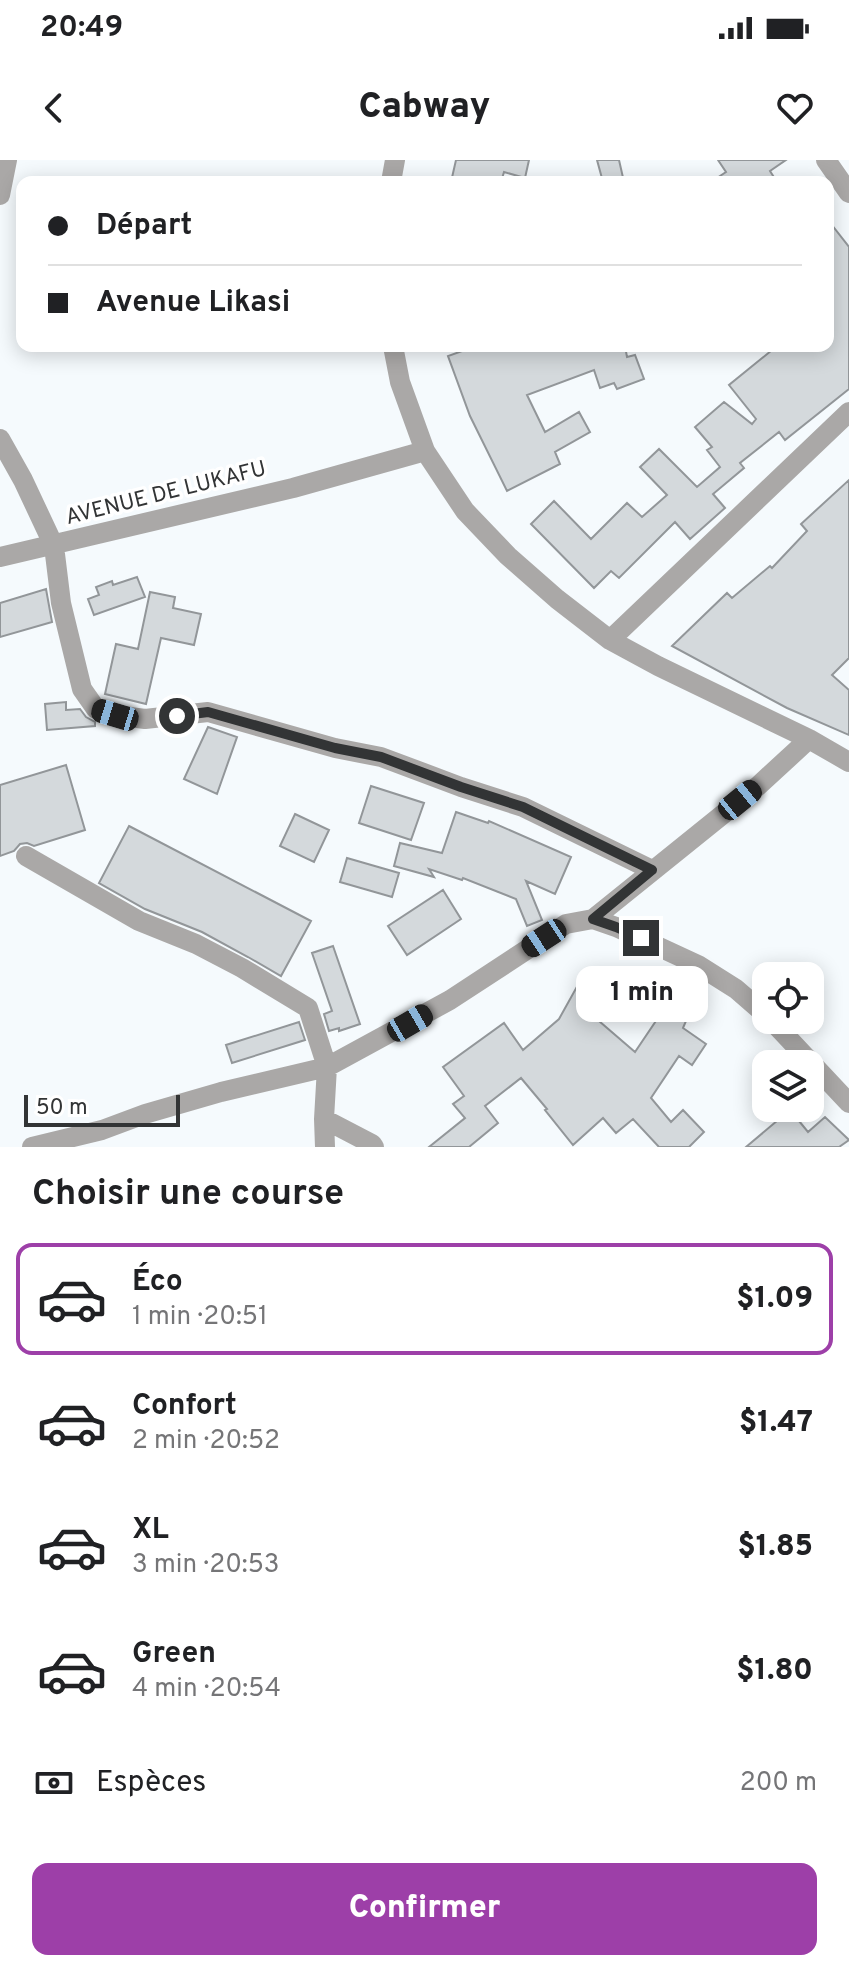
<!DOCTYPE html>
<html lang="fr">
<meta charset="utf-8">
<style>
body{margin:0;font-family:Overpass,sans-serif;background:#f6f6f6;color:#202124;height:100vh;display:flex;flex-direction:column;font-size:30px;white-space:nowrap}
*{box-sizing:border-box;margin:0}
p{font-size:26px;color:#757577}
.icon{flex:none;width:44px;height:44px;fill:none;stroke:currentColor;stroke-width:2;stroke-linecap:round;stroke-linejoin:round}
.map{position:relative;height:987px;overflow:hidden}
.drawer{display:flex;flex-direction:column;background:#fff;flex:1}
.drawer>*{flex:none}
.hud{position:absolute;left:16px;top:16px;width:818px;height:176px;border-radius:16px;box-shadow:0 4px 20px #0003;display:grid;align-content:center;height:176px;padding:0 32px;background:#fff}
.buttons{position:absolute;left:752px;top:802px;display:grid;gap:16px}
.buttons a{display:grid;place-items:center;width:72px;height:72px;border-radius:16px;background:#fff;box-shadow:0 4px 20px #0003;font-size:40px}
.scale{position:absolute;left:24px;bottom:20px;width:156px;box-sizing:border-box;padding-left:8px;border:4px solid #323435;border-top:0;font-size:22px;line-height:28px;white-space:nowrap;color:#323435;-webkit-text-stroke:6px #fff;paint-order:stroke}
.end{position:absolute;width:36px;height:36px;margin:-18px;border:10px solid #323435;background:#fff;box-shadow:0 0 0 4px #fff}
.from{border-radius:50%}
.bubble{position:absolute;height:56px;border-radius:16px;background:#fff;box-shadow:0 4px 20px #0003;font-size:26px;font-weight:800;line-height:56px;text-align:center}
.car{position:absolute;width:24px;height:48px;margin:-24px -12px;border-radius:10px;box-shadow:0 0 6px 2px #0007;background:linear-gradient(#222 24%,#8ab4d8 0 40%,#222 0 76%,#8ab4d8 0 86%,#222 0)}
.hud b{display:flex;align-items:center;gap:28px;height:76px;font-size:30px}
.hud b+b{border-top:2px solid #e0e0e0}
.hud i{width:20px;height:20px;background:#202124}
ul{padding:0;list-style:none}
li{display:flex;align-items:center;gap:24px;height:112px;margin:0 16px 12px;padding:0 16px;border:4px solid transparent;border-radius:16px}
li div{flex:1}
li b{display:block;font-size:30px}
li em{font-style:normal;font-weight:800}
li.current{border-color:#9d3fa8}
li>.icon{width:72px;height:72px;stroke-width:1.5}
h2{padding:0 32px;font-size:36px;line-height:96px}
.pay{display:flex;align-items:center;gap:20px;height:88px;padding:0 32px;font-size:30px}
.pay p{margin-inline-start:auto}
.cta{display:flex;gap:16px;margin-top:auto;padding:16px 32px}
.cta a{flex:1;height:92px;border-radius:16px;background:#9d3fa8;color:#fff;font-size:32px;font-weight:800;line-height:92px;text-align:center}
.status{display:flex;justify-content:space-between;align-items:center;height:56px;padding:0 40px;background:#fff;direction:ltr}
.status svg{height:22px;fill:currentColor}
header{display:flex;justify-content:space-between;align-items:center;height:104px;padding:0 32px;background:#fff;font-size:36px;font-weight:800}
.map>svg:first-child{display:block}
</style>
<div class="status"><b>20:49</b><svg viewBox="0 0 49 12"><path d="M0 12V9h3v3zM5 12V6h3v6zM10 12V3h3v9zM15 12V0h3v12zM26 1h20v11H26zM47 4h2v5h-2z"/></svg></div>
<header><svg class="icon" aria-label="back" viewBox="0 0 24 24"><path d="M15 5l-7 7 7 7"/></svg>Cabway<svg class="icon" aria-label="heart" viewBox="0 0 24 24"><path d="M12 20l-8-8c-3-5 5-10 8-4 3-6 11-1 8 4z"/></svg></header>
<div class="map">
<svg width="849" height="987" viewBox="0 0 849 987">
<rect width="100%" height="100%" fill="#f5fafd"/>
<path fill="#d4d9dc" stroke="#929699" stroke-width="2" d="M456,0h73l-4,18 -21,-6 -3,10h-50z
M597,0h22l5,22h-21z
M718,0h68l-16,11 7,11h-66l15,-10z
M828,60l21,27v142l-64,51 -6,-8 -39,31 4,5 -31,26 12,14 -35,31 -15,-17 -56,56 -8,-7 -17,17 -63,-64 23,-23 37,38 36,-36 15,14 25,-22 -27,-28 19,-18 38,38 23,-20 -13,-17 5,-3 -17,-20 29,-25 28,22 4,-5 -27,-34 48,-39h51z
M476,186h149l2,11 8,-2 9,24 -27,10 -3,-6 -14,5 -6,-18 -67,25 18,37 34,-20 11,20 -35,20 5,12 -53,27 -37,-75 -22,-60z
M849,320v178l-17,17 17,15v45l-62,-27 -115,-62 55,-53 5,5 38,-32 2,2 35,-37 -6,-7z
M137,417l8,20 -51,18 -6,-16 11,-4 -3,-8 16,-6 1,4z
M46,429l6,33 -52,15v-34z
M150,432l25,5 -2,11 28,6 -7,31 -33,-7 -15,66 -41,-10 11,-50 22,5z
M66,542v8l14,-1 6,8 9,5v4l-48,4 -2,-26z
M208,567l29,10 -20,57 -33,-15z
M66,605l19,65 -51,16 -7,-3 -7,1 -6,7 -14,5v-71z
M371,626l53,17 -13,37 -52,-17z
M456,652l32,11 1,-2 82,36 -16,37 -29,-13 16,39 -15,6 -11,-27 -53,-21 -1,2 -33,-11 5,8 -40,-11 6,-23 42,10z
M295,654l34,16 -15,32 -34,-16z
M129,666l182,95 -30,55 -33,-19 -46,-25 -57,-23 -46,-26z
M347,698l52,15 -7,24 -52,-15z
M443,730l18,29 -54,36 -19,-29z
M333,786l27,78 -21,7v-3l-10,3 -5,-17 8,-3 -20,-58z
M584,814l32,17 -17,30 36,31 31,-46 -7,-4 9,-20 29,13 -14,33 23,16 -14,21 -13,-9 -28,42 20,24 12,-12 21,22 -15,15h-30l-26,-28 -17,14 -13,-15 -30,27 -28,-35 2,-1 -26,-31 -36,28 13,17 -29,24h-40l36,-29 -12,-14 11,-8 -21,-29 61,-44 19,27 36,-31z
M299,862l6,18 -73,23 -6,-18z
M790,950l18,22 17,-15 24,23 -10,7h-93z"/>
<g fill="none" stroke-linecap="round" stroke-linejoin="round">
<path stroke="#aaa8a7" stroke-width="20" d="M826,0l23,33
M391,22l4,-22
M0,35l7,-35
M393,186l7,36 25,69 40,60 43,45 49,43 53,41 48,26 151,73 40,23
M0,279l23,41 31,66 7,57 21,86 14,20 19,6 30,4 63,-7 127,36 46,9 80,30 62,20 129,63
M0,397l293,-69 132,-37
M610,480l239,-228
M26,696l113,65 57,23 46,24 66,40 19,59 -3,52 1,28
M593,759l165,-133 51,-47
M771,860l78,83
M324,959l48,25 2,3
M32,987l70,-17 43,-16 76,-22 106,-25 123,-67 116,-76 27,-5 23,8 82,38 38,24 30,26"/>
</g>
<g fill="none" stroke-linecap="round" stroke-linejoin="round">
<path stroke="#323435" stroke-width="10" d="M177,556l31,-4 127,36 46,9 80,30 62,20 129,63 -59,49 23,8 25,11"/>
</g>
<g text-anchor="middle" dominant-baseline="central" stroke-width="7" stroke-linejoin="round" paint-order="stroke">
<g font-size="22" fill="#323435" stroke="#fff">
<text transform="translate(166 334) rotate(-14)">AVENUE DE LUKAFU</text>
</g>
</g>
</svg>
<div class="buttons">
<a><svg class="icon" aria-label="locate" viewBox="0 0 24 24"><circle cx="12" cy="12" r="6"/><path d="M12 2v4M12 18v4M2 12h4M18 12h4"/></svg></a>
<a><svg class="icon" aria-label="layers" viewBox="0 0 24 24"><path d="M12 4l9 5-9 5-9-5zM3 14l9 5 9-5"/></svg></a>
</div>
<div class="scale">50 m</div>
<i class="end from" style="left:177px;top:556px"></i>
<i class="end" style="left:641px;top:778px"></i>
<div class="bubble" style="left:576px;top:806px;width:132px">1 min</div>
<i class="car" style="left:115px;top:555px;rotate:287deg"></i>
<i class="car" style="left:740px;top:640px;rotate:51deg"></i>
<i class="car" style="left:544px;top:778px;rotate:237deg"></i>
<i class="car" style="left:410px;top:863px;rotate:60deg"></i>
<div class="hud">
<b><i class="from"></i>Départ</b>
<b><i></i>Avenue Likasi</b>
</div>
</div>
<section class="drawer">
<h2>Choisir une course</h2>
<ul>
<li class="current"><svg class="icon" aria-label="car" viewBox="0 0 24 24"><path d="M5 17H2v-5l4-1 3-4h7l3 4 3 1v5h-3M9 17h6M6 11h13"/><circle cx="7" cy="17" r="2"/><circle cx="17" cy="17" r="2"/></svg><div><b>Éco</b><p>1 min · 20:51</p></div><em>$1.09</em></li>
<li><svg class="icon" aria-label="car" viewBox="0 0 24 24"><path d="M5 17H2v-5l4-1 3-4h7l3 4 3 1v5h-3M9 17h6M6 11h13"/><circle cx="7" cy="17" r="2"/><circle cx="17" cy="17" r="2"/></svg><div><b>Confort</b><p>2 min · 20:52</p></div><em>$1.47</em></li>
<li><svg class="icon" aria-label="car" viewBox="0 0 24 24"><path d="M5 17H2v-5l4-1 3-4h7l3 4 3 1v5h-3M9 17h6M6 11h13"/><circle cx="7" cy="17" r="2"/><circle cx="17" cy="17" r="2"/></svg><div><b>XL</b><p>3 min · 20:53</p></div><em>$1.85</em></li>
<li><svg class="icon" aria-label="car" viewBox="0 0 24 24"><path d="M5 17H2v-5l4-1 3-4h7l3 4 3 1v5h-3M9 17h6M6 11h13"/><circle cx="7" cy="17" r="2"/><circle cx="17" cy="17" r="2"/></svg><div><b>Green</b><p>4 min · 20:54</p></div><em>$1.80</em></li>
</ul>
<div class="pay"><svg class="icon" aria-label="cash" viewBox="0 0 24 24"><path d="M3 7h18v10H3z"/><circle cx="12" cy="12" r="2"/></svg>Espèces<p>200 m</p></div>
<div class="cta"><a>Confirmer</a></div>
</section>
